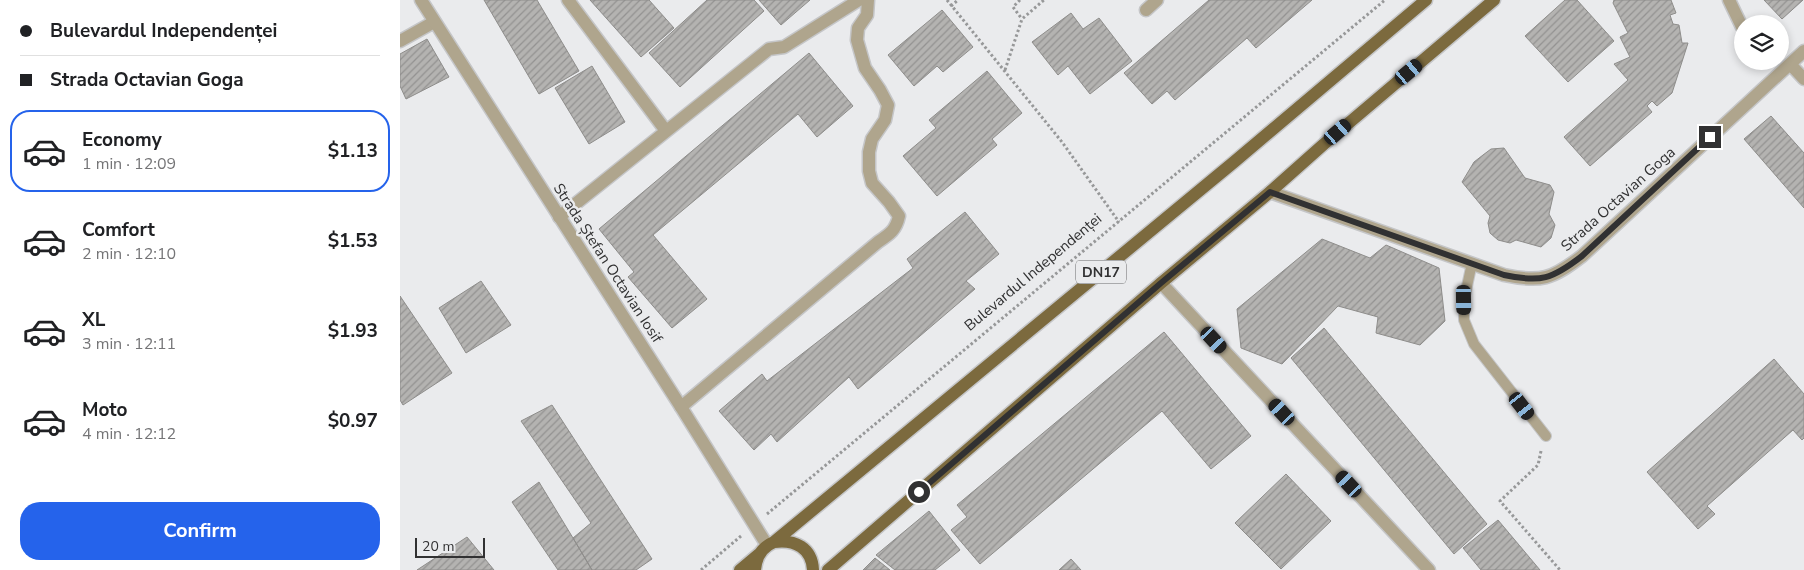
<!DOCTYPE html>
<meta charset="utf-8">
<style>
body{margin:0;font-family:"Nunito Sans",sans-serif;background:#f2f2f2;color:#202124;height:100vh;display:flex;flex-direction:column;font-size:19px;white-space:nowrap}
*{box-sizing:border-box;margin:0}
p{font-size:16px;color:#757577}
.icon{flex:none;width:28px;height:28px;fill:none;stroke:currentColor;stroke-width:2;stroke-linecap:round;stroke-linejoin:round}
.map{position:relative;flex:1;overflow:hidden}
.panel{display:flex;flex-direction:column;background:#fff;width:400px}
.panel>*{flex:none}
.top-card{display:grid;align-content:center;height:110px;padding:0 20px;background:#fff}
.controls{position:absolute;left:1334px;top:15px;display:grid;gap:10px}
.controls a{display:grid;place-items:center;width:55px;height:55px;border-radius:50%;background:#fff;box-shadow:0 2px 8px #0003;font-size:25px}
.scale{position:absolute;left:15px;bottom:12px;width:70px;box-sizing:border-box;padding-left:5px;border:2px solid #313132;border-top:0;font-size:14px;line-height:18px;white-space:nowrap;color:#313132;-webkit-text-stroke:4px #eaebed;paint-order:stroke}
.end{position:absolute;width:22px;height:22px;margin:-11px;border:6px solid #313132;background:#fff;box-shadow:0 0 0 2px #fff}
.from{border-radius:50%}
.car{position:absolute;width:15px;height:30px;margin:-15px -8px;border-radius:6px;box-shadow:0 0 4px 1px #0007;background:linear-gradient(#222 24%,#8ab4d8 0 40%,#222 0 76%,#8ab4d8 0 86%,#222 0)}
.top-card b{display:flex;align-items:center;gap:18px;height:48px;font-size:19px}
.top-card b+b{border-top:1px solid #e0e0e0}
.top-card i{width:12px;height:12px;background:#202124}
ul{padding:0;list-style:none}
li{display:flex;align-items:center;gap:15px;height:82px;margin:0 10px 8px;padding:0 10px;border:2px solid transparent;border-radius:20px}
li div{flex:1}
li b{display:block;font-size:19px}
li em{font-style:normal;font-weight:700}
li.selected{border-color:#2563eb}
li>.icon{width:45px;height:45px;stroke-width:1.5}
.cta{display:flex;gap:10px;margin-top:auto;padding:10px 20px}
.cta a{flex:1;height:58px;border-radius:20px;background:#2563eb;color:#fff;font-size:20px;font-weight:700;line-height:58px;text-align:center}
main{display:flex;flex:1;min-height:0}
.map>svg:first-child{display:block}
</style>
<main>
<section class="panel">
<div class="top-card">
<b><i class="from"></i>Bulevardul Independenței</b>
<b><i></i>Strada Octavian Goga</b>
</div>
<ul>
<li class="selected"><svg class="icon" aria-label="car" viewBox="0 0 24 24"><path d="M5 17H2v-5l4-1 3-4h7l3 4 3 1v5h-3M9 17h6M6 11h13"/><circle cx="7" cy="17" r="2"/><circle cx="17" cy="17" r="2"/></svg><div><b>Economy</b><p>1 min · 12:09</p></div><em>$1.13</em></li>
<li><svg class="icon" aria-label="car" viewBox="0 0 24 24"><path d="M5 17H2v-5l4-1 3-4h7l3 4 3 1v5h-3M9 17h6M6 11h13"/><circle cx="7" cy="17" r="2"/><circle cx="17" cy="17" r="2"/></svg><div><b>Comfort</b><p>2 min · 12:10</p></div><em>$1.53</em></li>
<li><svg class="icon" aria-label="car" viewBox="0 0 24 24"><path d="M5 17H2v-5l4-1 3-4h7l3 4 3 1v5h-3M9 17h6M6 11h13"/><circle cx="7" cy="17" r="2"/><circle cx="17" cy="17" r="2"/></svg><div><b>XL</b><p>3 min · 12:11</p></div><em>$1.93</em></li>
<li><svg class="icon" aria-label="car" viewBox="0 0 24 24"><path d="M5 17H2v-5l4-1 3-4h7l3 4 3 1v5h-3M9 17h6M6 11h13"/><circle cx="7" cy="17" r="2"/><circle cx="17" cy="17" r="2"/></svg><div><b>Moto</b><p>4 min · 12:12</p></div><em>$0.97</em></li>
</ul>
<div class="cta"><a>Confirm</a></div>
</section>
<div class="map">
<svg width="1404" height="570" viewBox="0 0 1404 570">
<defs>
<pattern id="building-hatch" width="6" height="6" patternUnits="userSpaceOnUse" patternTransform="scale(1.25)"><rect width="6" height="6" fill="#b4b3b1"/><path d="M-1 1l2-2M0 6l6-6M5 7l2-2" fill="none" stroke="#939291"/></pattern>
</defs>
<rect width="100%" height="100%" fill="#eaebed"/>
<path fill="url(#building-hatch)" stroke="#8e8d8b" d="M84,0h53l42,71 -40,23z
M190,0h59l25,28 -33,29z
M307,0h47l10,11 -84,76 -31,-34z
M359,0h51l-29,25z
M809,0h103l-56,48 -9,-10 -72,62 -8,-9 -15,13 -28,-31z
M1165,0h12l37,41 -46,41 -43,-46z
M1214,0h57l5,13 -6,2 3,9 6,1 3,18h6l-16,50 -15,13 -5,-5 -5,5 5,6 -62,54 -26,-29 64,-57 -14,-16 16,-7 -10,-20 8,-4 -15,-30z
M1364,0h39l-21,19z
M542,10l31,37 -30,25 -6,-6 -23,20 -26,-31z
M671,13l12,16 16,-11 33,43 -42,33 -22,-28 -10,9 -26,-33z
M27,39l22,38 -43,22 -6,-13v-32z
M409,53l44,53 -36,31 -19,-23 -145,121 54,64 -35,29 -44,-51 6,-5 -35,-43z
M192,66l33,56 -36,22 -34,-56z
M587,71l35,42 -30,26 5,6 -60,51 -34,-40 33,-28 -7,-8z
M1371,116l33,37v55l-60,-69z
M1104,148l21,30 25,7 4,7 -5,22 6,11 -4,13 -10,9 -25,-7 -6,3 -12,-3 -8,-7 -2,-10 2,-7 -28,-34 12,-20 9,-7 8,-6z
M565,212l34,42 -33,27 9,8 -117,100 -9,-12 -72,65 -6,-8 -17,16 -35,-39 43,-37 5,7 146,-113 -6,-9z
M922,239l48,19 16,-13 53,23 6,53 -25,24 -44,-12 2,-16 -40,-11 -56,58 -41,-16 -4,-39z
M81,281l30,44 -45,28 -27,-45z
M0,296l52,77 -49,32 -3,-5z
M924,328l163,196 -33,30 -163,-196z
M764,332l87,104 -40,33 -49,-58 -182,153 -29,-34 16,-13 -10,-12z
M1374,359l30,35v44l-2,2 -9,-10 -86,76 8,8 -17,15 -51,-57z
M152,405l100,154 -16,11h-44l-19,-32 18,-15 -70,-102z
M886,474l45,47 -50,48 -46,-46z
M139,482l34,56 19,32h-34l-46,-68z
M529,511l31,39 -25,20h-40l-19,-15z
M1098,520l42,50h-59l-18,-22z
M67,537l27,33h-77z
M475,558l15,12h-27z
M671,559l10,11h-22z"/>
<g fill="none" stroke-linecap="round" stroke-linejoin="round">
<defs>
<path id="service" d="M1072,263l-8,37v20l10,24 72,92"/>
<path id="minor" d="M168,0l98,131
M1329,0l13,27
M746,10l11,-10
M0,41l34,-19
M1390,64l14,15
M870,192l234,83c37,8 48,4 78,-19l222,-205
M159,217l210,-168 15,-2 75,-47
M761,283l268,287
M281,407l197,-165c12,-8 18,-12 21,-26l-10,-14 -17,-19 -3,-12v-19l3,-13 13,-19 3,-15 -8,-15 -15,-22 -8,-28 1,-12 9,-13 1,-15"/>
<path id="tertiary" d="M21,0l260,407 86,138"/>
<path id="primary" d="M374,542c21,-3 38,6 39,28
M340,570l19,-16
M355,570c1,-13 7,-23 19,-28l460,-380 192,-162
M428,570l333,-287 109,-91 54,-48 170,-144"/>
</defs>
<use href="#service" stroke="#c5c6c8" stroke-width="12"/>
<use href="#minor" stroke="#c5c6c8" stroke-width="15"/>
<use href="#tertiary" stroke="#c5c6c8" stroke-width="15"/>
<use href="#primary" stroke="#c5c6c8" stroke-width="15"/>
<path stroke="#979899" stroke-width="3" stroke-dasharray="2.5 2.5" stroke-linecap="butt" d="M547,0l115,142 57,80
M620,0l-7,7 9,12
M551,6l7,-6
M605,70l17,-51 22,-19
M1141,451l-3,14 -38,36 60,69
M367,514l618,-514
M301,570l40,-34"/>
<use href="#service" stroke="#afa58d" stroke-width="10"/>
<use href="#minor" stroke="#afa58d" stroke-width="12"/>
<use href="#tertiary" stroke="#afa58d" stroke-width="12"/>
<use href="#primary" stroke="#7c6a3e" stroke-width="12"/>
</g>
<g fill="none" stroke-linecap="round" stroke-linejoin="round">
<path stroke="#313132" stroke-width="6" d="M519,492l242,-209 109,-91 234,83c37,8 48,4 78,-19l128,-119"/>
</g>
<g text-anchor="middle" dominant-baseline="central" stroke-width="5" stroke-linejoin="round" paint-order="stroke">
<rect fill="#eaebed" stroke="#68696a" stroke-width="1" x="676" y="260.5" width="50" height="23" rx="4"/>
<g font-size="14" font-weight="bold" fill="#313132">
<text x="701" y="272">DN17</text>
</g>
<g font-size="15" fill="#313132" stroke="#eaebed">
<text transform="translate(1218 199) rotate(-42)">Strada Octavian Goga</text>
<text transform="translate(208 263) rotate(57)">Strada Ștefan Octavian Iosif</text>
<text transform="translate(633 272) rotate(-40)">Bulevardul Independenței</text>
</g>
</g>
</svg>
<div class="controls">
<a><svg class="icon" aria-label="layers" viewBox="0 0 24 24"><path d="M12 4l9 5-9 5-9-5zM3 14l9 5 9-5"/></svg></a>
</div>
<div class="scale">20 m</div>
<i class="end from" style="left:519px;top:492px"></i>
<i class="end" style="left:1310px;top:137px"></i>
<i class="car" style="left:1009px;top:72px;rotate:50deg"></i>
<i class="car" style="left:938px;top:132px;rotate:49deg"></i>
<i class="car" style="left:1064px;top:300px;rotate:179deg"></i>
<i class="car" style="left:814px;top:340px;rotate:137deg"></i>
<i class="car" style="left:1122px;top:406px;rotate:142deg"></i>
<i class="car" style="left:882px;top:412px;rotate:317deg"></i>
<i class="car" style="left:949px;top:484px;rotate:317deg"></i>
</div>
</main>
